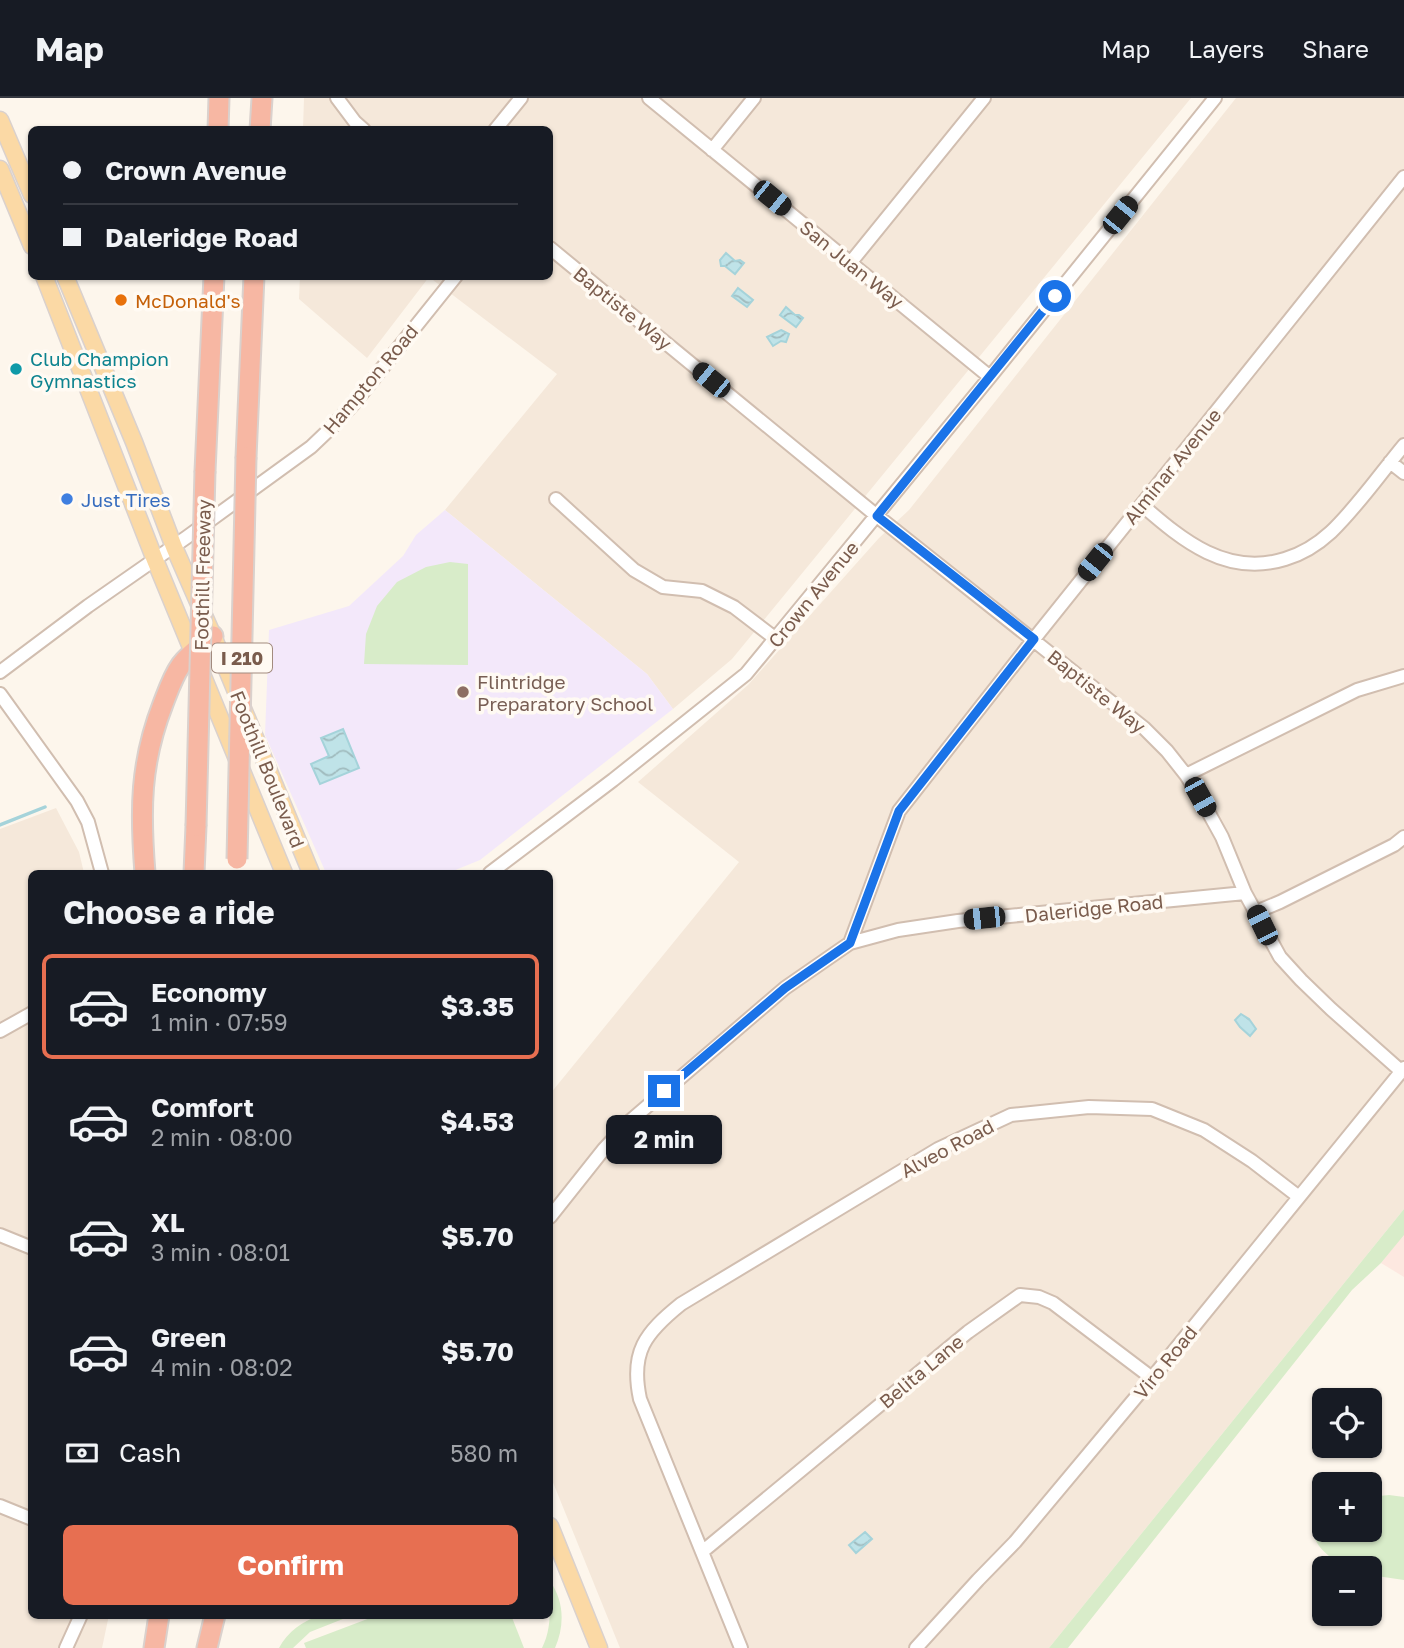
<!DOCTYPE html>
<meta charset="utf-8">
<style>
body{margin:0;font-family:"Golos Text",sans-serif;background:#242831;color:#f1f3f6;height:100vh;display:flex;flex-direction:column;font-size:26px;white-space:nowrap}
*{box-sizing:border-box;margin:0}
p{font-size:23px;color:#9ea1a6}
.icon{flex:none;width:38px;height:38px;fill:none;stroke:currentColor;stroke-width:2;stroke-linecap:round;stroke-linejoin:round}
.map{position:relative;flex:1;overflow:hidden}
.side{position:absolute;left:28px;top:772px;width:525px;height:749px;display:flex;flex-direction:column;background:#171b24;border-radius:10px;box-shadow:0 2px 5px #0004}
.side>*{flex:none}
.hud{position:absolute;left:28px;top:28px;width:525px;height:154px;border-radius:10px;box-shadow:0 2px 5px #0004;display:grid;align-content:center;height:154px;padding:0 35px;background:#171b24}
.tools{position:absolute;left:1312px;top:1290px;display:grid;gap:14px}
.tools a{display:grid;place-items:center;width:70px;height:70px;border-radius:10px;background:#171b24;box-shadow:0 2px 5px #0004;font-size:35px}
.end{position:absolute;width:32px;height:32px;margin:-16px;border:9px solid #1a73e8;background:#fff;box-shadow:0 0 0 4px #fff}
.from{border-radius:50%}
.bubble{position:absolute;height:49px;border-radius:10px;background:#171b24;box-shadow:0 2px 5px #0004;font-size:23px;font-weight:700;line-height:49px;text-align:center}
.car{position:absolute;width:21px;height:42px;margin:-21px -10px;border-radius:9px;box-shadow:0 0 5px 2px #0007;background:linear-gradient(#222 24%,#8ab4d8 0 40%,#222 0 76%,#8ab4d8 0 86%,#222 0)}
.hud b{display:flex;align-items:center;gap:24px;height:66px;font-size:26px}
.hud b+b{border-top:2px solid #363941}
.hud i{width:18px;height:18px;background:#f1f3f6}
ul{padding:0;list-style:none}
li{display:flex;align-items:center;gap:21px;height:105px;margin:0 14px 10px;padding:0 21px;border:4px solid transparent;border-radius:10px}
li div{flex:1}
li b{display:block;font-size:26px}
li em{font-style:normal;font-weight:700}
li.on{border-color:#e76f51}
li>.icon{width:63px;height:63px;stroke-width:1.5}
h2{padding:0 35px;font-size:32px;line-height:84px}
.pay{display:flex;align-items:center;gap:18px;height:77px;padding:0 35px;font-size:26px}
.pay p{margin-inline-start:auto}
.action{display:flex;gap:14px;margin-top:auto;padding:14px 35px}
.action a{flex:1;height:80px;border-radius:10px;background:#e76f51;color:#fff;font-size:28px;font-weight:700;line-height:80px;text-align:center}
header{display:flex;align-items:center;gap:42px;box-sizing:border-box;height:98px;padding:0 35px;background:#171b24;border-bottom:2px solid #363941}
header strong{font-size:33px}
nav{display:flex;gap:38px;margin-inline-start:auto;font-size:24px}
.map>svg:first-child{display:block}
</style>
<header>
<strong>Map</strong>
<nav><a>Map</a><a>Layers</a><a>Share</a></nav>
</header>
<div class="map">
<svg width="1404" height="1550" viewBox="0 0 1404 1550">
<defs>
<pattern id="water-waves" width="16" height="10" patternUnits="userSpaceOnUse" patternTransform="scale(1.75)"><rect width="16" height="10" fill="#bfe3e8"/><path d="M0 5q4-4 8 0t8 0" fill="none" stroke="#a0bbbe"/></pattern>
</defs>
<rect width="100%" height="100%" fill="#fdf6ec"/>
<path fill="#f5e8da" d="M304,0h887l-459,561 -59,50 -26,-35 -202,-164 112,-136 -128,-97 -62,81 -68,-59 1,-22 250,-1v-146l-247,-1z
M1236,0h168v1111l-355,439h-429l-70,-173v-381l189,-232 -101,-80 110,-97 131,-147 30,-28z
M56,710l23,44 5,21h-52v742h77l-7,33h-102v-819z"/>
<path fill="#fde8e0" d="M1404,1136v43l-23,-14z"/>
<path fill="#f3e8fa" d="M445,412l202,164 26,35 -193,151 -32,13h-122l-61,-138 4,-105 80,-24 54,-50 13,-21z"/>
<path fill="#d8ecc9" d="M450,464l18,2v101l-104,-1 2,-30 11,-28 20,-24 29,-15z
M1404,1111v26l-23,28 -29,27 -284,358h-19z
M1389,1397l15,2v83l-34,-5v-7c-7,0 -15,1 -23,0 -7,-1 -13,-7 -18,-12 -21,-18 -21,-33 -4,-53v27h45v-33z
M550,1483c14,20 15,44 5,67h-13c11,-21 7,-44 8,-67z
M320,1517h33l-43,17 -17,16h-14c9,-17 23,-26 41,-33z
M378,1517h133l13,33h-218l-2,-5z"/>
<path fill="url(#water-waves)" stroke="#a5d3da" stroke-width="2" d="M726,155l9,8 5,-1 4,3 -9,11 -10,-8h-4l-1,-6z
M738,190l15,12 -6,7 -15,-11z
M786,209l9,8h4l4,3 -7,9 -16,-12z
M781,232l8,4 -3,8 -5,-1 -8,5 -6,-9z
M343,631l16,39 -39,16 -9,-20 18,-8 -8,-18z
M1241,916l8,5 7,10 -6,7 -10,-9 -5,-7z
M865,1434l7,7 -16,14 -7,-8z"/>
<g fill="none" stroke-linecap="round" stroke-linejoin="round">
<path stroke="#a5d3da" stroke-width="3.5" d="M0,727l45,-18"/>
<defs>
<path id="minor" d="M337,0l18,24 9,8
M649,0l341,279
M495,32l26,-32
M712,52l42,-52
M550,150l327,268 267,212 23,23 19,24 14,22 22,40 23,56 35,64 21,23 30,29 70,62
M851,164l133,-164
M1390,364l14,11
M556,401l78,71 29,17 39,4 32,16 42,32
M1142,407c41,36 85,72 143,54 17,-5 33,-15 46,-27 27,-26 49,-58 73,-87
M0,574l88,-66 99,-69 124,-90 22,-21 22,-24 101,-126
M0,596l77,107 11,21 14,51
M1186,677l171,-85 47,-14
M490,775l123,-93 133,-106 244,-297 225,-279
M1256,814l24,-10 114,-57 10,-8
M850,845l49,-132 135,-172 370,-462
M0,933l32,-18
M550,1119l54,-68 26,-28 155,-133 65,-45 48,-13 60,-9 287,-28
M0,1137l32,13
M0,1408l32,13
M702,1454l266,-220 52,-37 19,2 14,6 99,75
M66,1550l15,-33
M741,1550l-101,-249c-10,-47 5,-66 41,-95l257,-155 73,-34 78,-8 63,2 52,21 48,31 47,36
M916,1550l62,-68 37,-38 137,-164 252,-310"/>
<path id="major" d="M0,22l32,75
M0,71l32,77
M44,178l111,284 129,313
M65,178l69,166 40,105 39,89 98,237
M550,1428l49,122"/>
<path id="highway" d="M218,32l1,-32
M260,32l2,-32
M246,359l8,-181
M205,373l9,-195
M145,775c-5,-62 -5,-110 18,-169 5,-13 10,-28 18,-39 8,-11 21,-20 32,-29
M194,775l2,-47
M154,1550l5,-33
M207,1550l8,-33"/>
</defs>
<use href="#minor" stroke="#d1beb0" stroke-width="16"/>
<use href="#major" stroke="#dad1cd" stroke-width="19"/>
<use href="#highway" stroke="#dad1cd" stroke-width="23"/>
<use href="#minor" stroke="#fff" stroke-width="12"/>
<use href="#major" stroke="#fbd9a5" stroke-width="16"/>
<use href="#highway" stroke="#f7b7a3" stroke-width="19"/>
<defs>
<path id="highway-bridge" d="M196,728l9,-355
M237,761l9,-402"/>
</defs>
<use href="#highway-bridge" stroke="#dad1cd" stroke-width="23" stroke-linecap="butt"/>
<use href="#highway-bridge" stroke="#f7b7a3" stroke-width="19"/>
</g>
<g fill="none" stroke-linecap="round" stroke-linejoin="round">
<path stroke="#1a73e8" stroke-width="9" d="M664,993l121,-103 65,-45 49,-132 135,-172 -157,-123 178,-220"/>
</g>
<circle fill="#e8710a" stroke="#fffaf3" stroke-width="2.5" cx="121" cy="202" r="7"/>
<circle fill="#0f9aa8" stroke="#fffaf3" stroke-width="2.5" cx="16" cy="271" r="7"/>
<circle fill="#3f7fe0" stroke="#fffaf3" stroke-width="2.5" cx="67" cy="401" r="7"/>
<circle fill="#8d6e63" stroke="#fffaf3" stroke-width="2.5" cx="463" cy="594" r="7"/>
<g text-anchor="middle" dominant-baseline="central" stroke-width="7" stroke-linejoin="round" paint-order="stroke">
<rect fill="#fffaf3" stroke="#a28b7f" stroke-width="2" x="212" y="545.5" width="60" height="29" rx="5"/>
<g font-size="18" font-weight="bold" fill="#7a5c4d">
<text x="242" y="560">I 210</text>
</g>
<g font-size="19" fill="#7a5c4d" stroke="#fffaf3">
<text transform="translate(852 166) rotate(39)">San Juan Way</text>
<text transform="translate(623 210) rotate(39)">Baptiste Way</text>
<text transform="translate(370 281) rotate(-50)">Hampton Road</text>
<text transform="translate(1172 368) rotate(-51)">Alminar Avenue</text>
<text transform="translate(202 477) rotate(-89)">Foothill Freeway</text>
<text transform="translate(813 496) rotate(-51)">Crown Avenue</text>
<text transform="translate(1097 593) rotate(39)">Baptiste Way</text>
<text transform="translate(268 671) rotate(68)">Foothill Boulevard</text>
<text transform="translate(1094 810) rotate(-6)">Daleridge Road</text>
<text transform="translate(947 1050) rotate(-28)">Alveo Road</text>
<text transform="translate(1165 1264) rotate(-51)">Viro Road</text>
<text transform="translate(921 1273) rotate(-40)">Belita Lane</text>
</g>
<g font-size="19" fill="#c56008" stroke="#fffaf3" text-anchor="start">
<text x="135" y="202">McDonald's</text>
</g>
<g font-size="19" fill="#0d838f" stroke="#fffaf3" text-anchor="start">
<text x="30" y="260">Club Champion<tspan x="30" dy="22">Gymnastics</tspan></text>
</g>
<g font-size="19" fill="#366cbe" stroke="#fffaf3" text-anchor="start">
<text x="81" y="401">Just Tires</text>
</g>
<g font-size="19" fill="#785e54" stroke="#fffaf3" text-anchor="start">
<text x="477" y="583">Flintridge<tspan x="477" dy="22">Preparatory School</tspan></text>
</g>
</g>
</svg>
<div class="tools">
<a><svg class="icon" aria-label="locate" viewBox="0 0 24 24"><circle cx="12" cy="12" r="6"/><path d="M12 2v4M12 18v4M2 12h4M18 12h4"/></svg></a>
<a>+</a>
<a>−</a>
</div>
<i class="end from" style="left:1055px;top:198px"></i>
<i class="end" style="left:664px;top:993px"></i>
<div class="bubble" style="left:606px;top:1017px;width:116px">2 min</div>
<i class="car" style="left:772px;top:100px;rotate:129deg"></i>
<i class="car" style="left:1120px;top:117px;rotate:39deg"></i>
<i class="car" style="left:711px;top:282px;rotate:309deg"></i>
<i class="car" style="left:1095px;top:464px;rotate:219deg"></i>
<i class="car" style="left:1200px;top:699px;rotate:151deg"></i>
<i class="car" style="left:984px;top:820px;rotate:264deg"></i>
<i class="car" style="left:1262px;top:827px;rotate:334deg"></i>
<div class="hud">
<b><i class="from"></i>Crown Avenue</b>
<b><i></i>Daleridge Road</b>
</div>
<section class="side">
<h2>Choose a ride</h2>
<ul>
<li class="on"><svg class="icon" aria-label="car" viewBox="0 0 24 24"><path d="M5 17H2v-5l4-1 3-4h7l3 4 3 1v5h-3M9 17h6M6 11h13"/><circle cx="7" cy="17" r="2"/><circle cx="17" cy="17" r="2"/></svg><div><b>Economy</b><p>1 min · 07:59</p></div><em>$3.35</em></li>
<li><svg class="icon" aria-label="car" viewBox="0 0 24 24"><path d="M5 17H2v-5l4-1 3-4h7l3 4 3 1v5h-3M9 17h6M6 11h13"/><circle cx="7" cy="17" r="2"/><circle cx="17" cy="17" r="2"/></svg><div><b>Comfort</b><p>2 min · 08:00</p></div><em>$4.53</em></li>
<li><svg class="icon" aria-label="car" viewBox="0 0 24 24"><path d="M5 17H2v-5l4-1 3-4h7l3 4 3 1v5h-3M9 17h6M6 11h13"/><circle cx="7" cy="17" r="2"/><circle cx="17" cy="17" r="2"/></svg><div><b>XL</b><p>3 min · 08:01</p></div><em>$5.70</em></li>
<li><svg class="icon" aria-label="car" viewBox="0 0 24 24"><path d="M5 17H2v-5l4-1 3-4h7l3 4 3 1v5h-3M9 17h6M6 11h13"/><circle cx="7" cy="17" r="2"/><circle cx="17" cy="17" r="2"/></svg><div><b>Green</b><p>4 min · 08:02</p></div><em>$5.70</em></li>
</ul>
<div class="pay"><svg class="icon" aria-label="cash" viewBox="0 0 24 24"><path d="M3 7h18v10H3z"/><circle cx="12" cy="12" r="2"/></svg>Cash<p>580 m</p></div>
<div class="action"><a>Confirm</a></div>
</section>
</div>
